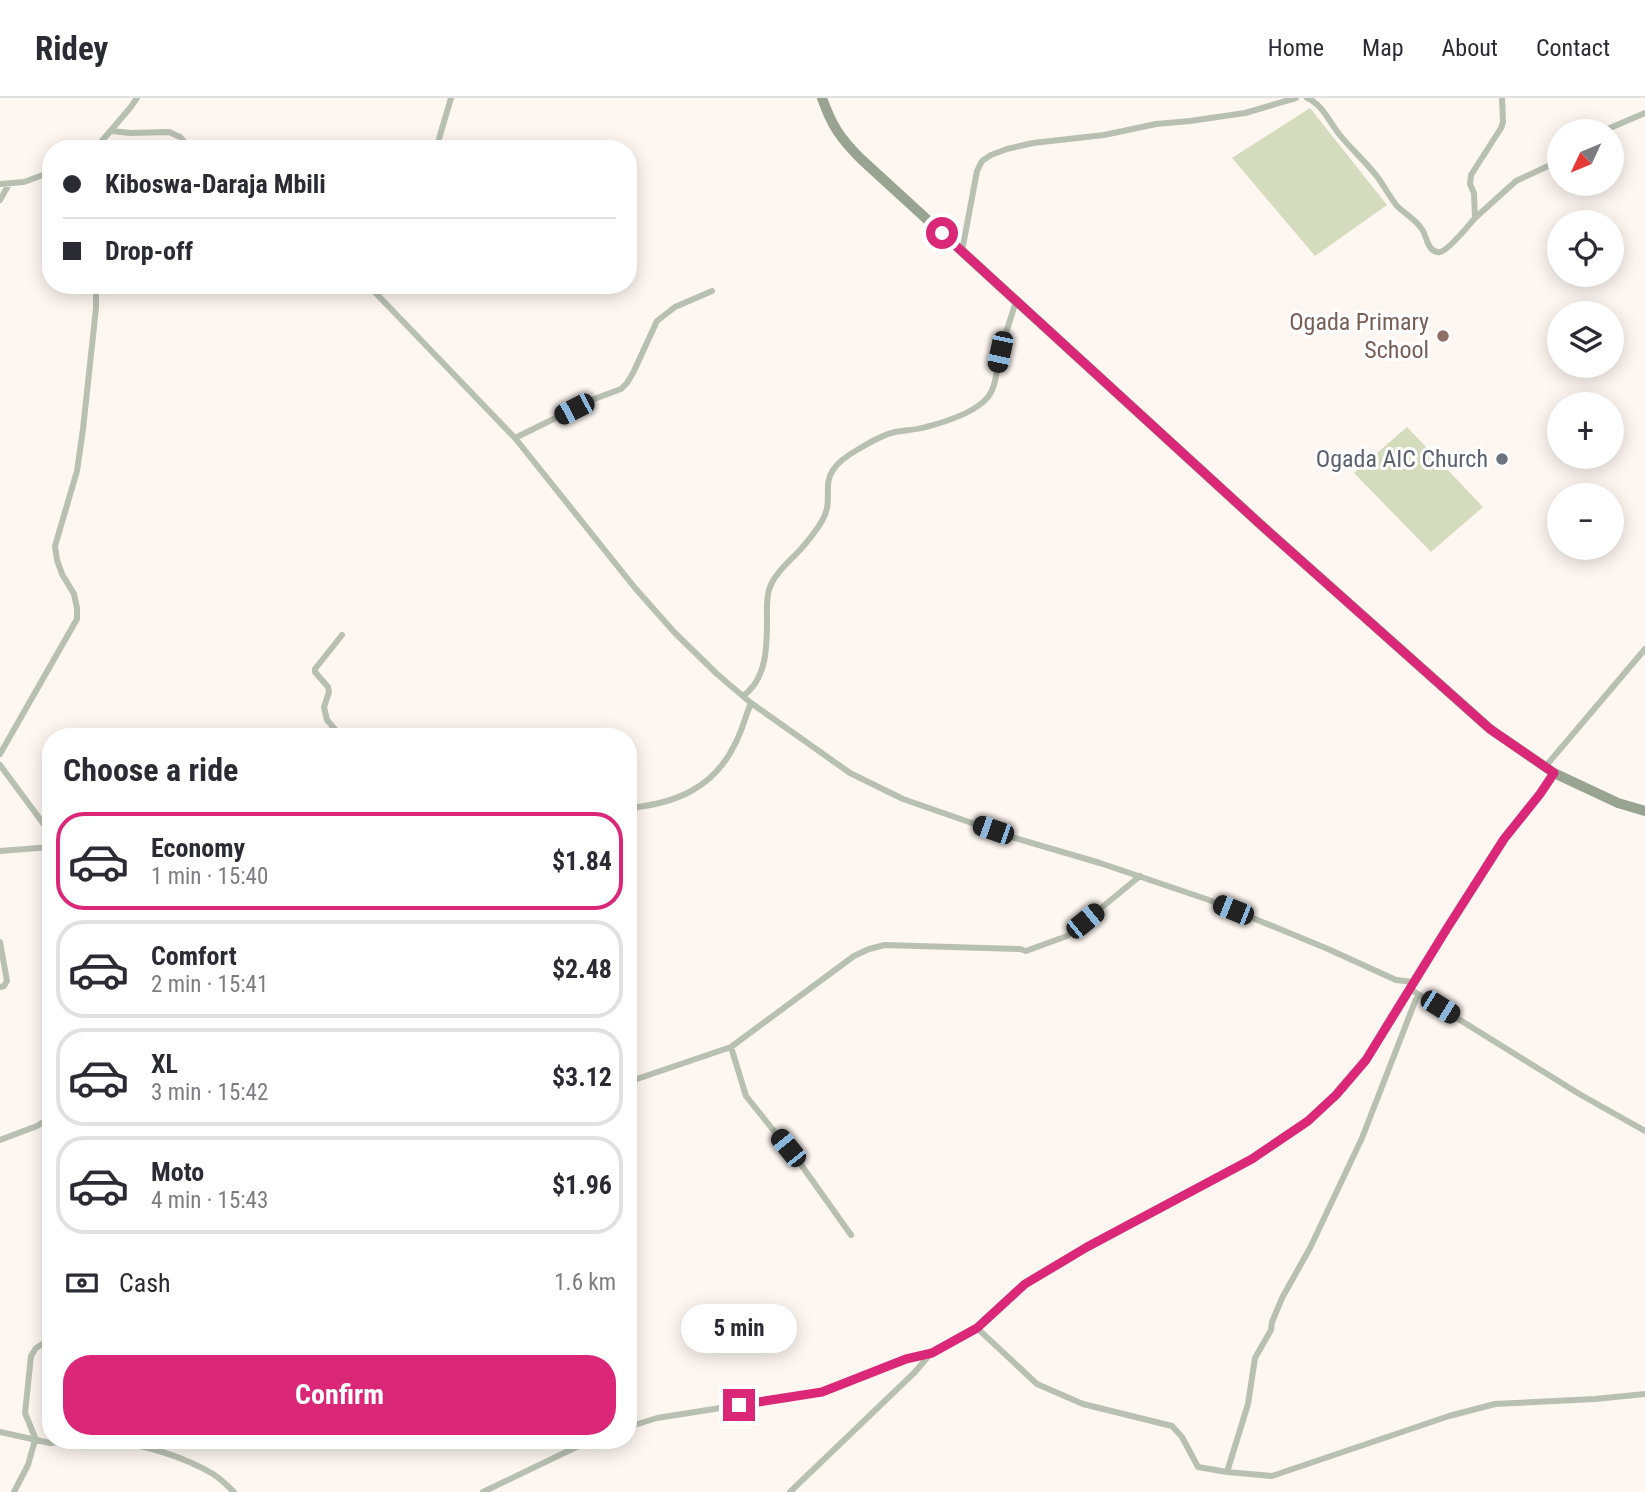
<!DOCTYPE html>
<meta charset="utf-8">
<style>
body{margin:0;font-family:"Roboto Condensed",sans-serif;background:#f7f7f7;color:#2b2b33;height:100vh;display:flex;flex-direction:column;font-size:26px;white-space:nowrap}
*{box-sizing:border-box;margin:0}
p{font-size:23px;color:#7c7c81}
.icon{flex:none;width:38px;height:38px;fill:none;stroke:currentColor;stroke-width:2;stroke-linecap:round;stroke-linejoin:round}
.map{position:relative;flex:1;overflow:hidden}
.sheet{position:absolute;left:42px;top:630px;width:595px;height:721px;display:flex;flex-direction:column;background:#fff;border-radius:28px;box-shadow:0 4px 18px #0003}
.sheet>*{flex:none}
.banner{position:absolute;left:42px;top:42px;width:595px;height:154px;border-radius:28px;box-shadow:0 4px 18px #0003;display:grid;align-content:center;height:154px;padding:0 21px;background:#fff}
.needle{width:46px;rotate:226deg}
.controls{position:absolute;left:1547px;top:21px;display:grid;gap:14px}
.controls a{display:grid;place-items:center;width:77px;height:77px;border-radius:50%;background:#fff;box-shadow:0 4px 18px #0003;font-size:35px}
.end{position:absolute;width:32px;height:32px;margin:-16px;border:9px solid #db2777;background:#fff;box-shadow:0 0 0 4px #fff}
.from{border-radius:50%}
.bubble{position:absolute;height:49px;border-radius:24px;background:#fff;box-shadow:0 4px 18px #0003;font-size:23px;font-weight:700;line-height:49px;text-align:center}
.car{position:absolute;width:21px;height:42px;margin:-21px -10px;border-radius:9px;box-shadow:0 0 5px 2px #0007;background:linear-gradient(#222 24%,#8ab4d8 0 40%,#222 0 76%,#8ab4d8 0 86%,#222 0)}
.banner b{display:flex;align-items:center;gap:24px;height:66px;font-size:26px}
.banner b+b{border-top:2px solid #e1e1e2}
.banner i{width:18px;height:18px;background:#2b2b33}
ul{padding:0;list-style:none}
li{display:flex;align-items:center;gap:21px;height:98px;margin:0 14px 10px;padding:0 7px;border:4px solid #e1e1e2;border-radius:28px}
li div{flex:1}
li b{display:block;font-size:26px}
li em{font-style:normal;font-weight:700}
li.selected{border-color:#db2777}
li>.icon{width:63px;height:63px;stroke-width:1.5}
h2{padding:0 21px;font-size:32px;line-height:84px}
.pay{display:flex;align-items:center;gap:18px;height:77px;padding:0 21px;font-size:26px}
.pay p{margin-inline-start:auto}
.button{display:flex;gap:14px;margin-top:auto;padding:14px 21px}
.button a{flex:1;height:80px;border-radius:28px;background:#db2777;color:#fff;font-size:28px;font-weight:700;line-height:80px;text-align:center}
header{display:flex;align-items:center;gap:42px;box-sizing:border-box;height:98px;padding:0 35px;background:#fff;border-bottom:2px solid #e1e1e2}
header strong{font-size:33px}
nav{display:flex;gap:38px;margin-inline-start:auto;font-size:24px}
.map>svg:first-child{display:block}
</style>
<header>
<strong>Ridey</strong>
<nav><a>Home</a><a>Map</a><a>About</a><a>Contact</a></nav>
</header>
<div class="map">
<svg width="1645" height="1394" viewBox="0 0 1645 1394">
<rect width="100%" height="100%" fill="#fdf6f1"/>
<path fill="#d5dcbd" d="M1310,10l77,97 -72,51 -83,-98z
M1407,329l76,80 -52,45 -77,-79z"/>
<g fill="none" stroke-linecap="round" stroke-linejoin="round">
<path stroke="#b8c0b2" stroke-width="6" d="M1307,0c15,6 22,23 32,36 12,15 28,29 40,45 6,9 11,18 18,27 8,8 18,13 24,22 6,6 6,26 19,24 9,-2 28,-26 35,-34l-1,-25 -4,-9 1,-9 30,-47 2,-6 -1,-24
M112,33l18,2 39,-1 11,5 11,12
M1603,33l42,-18
M95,51l35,-41 7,-10
M436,51l15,-51
M0,86l24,-2 27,-10
M0,102l9,-16
M1475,120l41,-37 43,-20
M962,153l15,-80 5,-10 9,-6 16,-6 26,-6 71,-8 52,-11 34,-3 55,-8 51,-15
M368,187l147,153 120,150 40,45 42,41 34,29
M515,340l79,-39 27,-10 6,-6 6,-10 24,-52 18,-14 37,-16
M743,598c24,-17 24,-50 24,-77 0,-10 -1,-23 3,-32 5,-14 20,-26 30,-37 8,-9 16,-19 22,-29 12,-20 0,-35 11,-51 6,-9 15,-15 24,-20 12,-7 24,-15 38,-18 10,-2 21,-2 31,-5 19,-5 50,-15 62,-30 9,-12 9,-31 12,-45 5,-17 11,-34 16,-51
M337,639l1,-4 -11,-13 -3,-13 5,-15 -1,-5 -13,-15v-3l27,-34
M0,656l77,-135v-11l-3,-14 -12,-20 -5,-14 -2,-14 22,-75 6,-42 13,-121v-23
M0,667l51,69
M1545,669l100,-118
M628,710c47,-4 86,-20 107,-64 7,-13 10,-27 16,-41l99,70 53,26 112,39 85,25 109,37 119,49 68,31 18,2
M0,753l51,-4
M0,844l7,39 -3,5 -4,1
M1410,891l171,106 64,36
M731,949l15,49 56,70 49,69
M628,984l103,-35 123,-91 15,-7 16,-4 135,4 6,2 41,-15 73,-60
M0,1042l37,-14 14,-9
M977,1230l60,56 46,20 89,22 10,11 16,30 29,5 45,4 177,-60 46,-12 100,-5 50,-5
M628,1329l29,-9 165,-26 84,-33 26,-6 45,-25 48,-44 62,-37 165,-88 56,-38 28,-26 30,-35 80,-130 58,-91 36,-45 14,-21
M0,1334l50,11 26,-3
M36,1342l-11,-27 6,-57 5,-8 15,-9
M114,1342c34,7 69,16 99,34 8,5 15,12 21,18
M1227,1374l21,-68 7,-46 16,-28 1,-8 10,-24 28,-50 52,-110 54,-139
M14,1394l14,-27 7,-25
M483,1394l108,-52
M790,1394l125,-120 16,-19"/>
<path stroke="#98a491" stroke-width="10" d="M822,0c10,28 18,40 39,61l399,365 230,205 64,44 64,30 27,8"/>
</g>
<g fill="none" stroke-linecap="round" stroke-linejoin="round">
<path stroke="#db2777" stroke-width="9" d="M739,1307l83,-13 84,-33 26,-6 45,-25 48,-44 62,-37 165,-88 56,-38 28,-26 30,-35 80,-130 58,-91 36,-45 14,-21 -64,-44 -230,-205 -318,-291"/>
</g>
<circle fill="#8d6e63" stroke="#fff" stroke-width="2.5" cx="1443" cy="238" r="7"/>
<circle fill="#6b7280" stroke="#fff" stroke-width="2.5" cx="1502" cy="361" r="7"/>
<g text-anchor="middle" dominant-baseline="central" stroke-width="6" stroke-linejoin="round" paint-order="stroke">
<g font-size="24" fill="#785e54" stroke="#fff" text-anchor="end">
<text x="1429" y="224">Ogada Primary<tspan x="1429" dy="28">School</tspan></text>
</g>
<g font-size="24" fill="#5b616d" stroke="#fff" text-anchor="end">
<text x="1488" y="361">Ogada AIC Church</text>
</g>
</g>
</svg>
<div class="controls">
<a><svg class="needle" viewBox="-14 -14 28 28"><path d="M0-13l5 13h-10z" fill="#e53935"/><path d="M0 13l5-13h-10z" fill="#7c7c81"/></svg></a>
<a><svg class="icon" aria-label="locate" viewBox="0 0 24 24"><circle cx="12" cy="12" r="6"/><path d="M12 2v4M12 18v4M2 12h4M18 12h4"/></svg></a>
<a><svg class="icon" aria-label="layers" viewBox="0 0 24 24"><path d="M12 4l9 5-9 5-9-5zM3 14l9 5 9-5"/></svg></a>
<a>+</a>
<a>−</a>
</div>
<i class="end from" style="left:942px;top:135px"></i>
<i class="end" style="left:739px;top:1307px"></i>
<div class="bubble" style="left:681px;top:1206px;width:116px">5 min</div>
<i class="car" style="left:1000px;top:254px;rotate:192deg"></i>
<i class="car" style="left:574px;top:311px;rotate:243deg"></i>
<i class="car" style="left:993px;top:732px;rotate:289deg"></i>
<i class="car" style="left:1233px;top:812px;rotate:292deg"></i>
<i class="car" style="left:1085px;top:823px;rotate:51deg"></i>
<i class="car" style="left:1440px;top:909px;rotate:122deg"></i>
<i class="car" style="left:788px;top:1050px;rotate:321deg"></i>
<div class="banner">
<b><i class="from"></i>Kiboswa-Daraja Mbili</b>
<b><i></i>Drop-off</b>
</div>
<section class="sheet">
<h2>Choose a ride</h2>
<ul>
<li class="selected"><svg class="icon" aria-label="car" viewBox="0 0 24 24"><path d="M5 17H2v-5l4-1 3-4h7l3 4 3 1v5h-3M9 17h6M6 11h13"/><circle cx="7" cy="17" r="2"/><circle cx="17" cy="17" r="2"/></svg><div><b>Economy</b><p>1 min · 15:40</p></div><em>$1.84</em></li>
<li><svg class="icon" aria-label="car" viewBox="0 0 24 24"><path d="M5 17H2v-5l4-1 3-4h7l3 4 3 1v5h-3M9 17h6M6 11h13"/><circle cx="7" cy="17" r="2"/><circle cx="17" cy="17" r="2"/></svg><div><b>Comfort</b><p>2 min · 15:41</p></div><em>$2.48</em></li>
<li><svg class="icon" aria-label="car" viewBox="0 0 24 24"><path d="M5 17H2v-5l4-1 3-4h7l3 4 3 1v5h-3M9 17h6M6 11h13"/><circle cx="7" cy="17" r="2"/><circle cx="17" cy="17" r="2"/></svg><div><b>XL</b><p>3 min · 15:42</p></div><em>$3.12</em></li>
<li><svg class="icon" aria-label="car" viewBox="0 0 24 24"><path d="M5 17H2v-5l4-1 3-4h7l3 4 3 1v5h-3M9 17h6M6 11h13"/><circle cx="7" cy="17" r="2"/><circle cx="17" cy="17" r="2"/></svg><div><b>Moto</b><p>4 min · 15:43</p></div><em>$1.96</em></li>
</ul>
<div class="pay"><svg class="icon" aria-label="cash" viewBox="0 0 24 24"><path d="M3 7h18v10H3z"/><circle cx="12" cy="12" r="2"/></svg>Cash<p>1.6 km</p></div>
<div class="button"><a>Confirm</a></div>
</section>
</div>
